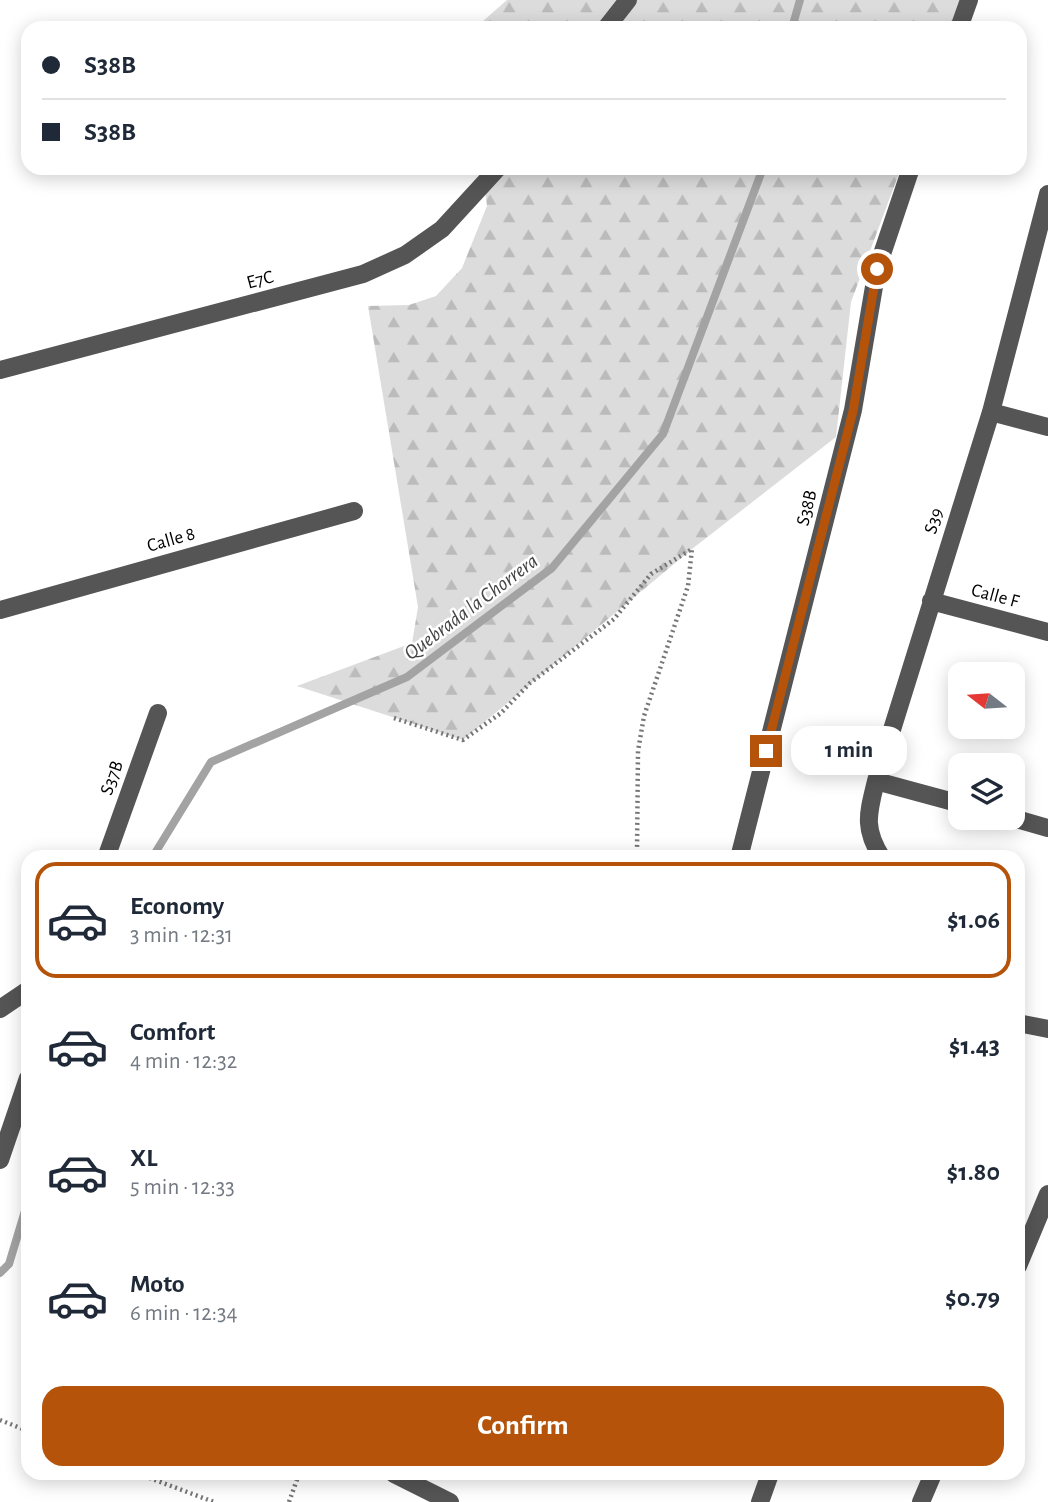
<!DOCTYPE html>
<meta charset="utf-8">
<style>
body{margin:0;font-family:"Alegreya Sans",sans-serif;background:#f6f6f7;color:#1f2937;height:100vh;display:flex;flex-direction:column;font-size:26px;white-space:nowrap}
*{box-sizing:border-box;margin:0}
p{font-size:23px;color:#747a83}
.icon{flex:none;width:38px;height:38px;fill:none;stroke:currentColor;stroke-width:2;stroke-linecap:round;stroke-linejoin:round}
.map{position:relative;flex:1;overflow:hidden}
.side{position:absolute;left:21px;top:850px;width:1004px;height:630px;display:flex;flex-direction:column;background:#fff;border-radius:21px;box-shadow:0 4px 18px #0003}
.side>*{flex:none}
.hud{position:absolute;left:21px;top:21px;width:1006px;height:154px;border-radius:21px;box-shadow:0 4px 18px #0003;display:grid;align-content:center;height:154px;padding:0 21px;background:#fff}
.needle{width:46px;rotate:287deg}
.buttons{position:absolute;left:948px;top:662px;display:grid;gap:14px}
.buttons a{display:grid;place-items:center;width:77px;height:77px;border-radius:14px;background:#fff;box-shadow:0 4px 18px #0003;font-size:35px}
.end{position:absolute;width:32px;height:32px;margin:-16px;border:9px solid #b45309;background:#fff;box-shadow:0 0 0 4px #fff}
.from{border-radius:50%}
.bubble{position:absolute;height:49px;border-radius:21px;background:#fff;box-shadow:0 4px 18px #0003;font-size:23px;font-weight:600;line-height:49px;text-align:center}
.hud b{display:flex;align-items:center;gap:24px;height:66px;font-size:26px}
.hud b+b{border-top:2px solid #e0e1e3}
.hud i{width:18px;height:18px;background:#1f2937}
ul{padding:12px 0 0;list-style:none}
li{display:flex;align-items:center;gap:21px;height:116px;margin:0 14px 10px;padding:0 7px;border:4px solid transparent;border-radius:21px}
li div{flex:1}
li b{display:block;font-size:26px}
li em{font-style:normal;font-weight:600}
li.current{border-color:#b45309}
li>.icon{width:63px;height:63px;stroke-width:1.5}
.button{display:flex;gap:14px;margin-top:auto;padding:14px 21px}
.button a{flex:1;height:80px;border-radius:21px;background:#b45309;color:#fff;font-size:28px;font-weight:600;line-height:80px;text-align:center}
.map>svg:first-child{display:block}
</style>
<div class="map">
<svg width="1048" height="1502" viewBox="0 0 1048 1502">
<defs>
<pattern id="forest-firs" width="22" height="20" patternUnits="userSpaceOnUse" patternTransform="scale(1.75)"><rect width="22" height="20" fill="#dcdcdc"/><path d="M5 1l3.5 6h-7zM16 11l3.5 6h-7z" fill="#bbb"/></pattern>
</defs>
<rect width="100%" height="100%" fill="#fff"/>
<path fill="url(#forest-firs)" d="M507,0h458l-11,28h-479z
M495,168h406l-50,134 -15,135 -144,112 -229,191 -166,-54 115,-43 6,-36 -50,-301 41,-1 27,-9 26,-28 25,-62 -3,-24z"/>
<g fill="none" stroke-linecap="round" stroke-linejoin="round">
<path stroke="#a3a3a3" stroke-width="8" d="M792,28l8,-28
M152,858l59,-96 196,-85 145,-109 111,-134 100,-266
M0,1273l9,-9 19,-63"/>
<path stroke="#777" stroke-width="4.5" stroke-dasharray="2 3.5" stroke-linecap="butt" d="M394,718l69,22 38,-27 29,-30 84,-64 37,-45 41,-25 -4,37 -44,130 -6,35 -1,100 3,7
M0,1420l28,11
M139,1474l75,28
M289,1502l10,-28"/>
<path stroke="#555" stroke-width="18" d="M606,28l22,-28
M959,28l10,-28
M0,370l363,-96 42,-19 37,-26 56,-61
M991,412l57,15
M931,601l117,31
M0,610l354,-99
M876,781l85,23
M1009,817l39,11
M106,858l52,-145
M739,858l114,-448 24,-141 34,-101
M882,858c-19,-30 -14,-44 -6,-77l115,-369 57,-218
M0,1009l28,-19
M1018,1023l30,6
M0,1160l28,-82
M1018,1266l30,-72
M394,1474l56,28
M760,1502l10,-28
M921,1502l12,-28"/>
</g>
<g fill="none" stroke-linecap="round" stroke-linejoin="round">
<path stroke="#b45309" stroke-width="9" d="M766,751l87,-340 24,-142"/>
</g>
<g text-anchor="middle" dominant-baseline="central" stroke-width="5" stroke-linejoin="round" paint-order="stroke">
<g font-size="19" fill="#000" stroke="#fff">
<text transform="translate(260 280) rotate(-15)">E7C</text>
<text transform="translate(807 508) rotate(-76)">S38B</text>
<text transform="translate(934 521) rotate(-73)">S39</text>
<text transform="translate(171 540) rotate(-16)">Calle 8</text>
<text transform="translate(995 596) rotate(15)">Calle F</text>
<text transform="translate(112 778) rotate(-70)">S37B</text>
</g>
<g font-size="21" font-style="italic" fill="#444" stroke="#fff">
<text transform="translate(471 607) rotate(-37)">Quebrada la Chorrera</text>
</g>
</g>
</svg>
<div class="buttons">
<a><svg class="needle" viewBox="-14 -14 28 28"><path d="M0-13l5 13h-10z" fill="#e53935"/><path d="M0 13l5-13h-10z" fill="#747a83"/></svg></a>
<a><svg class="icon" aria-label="layers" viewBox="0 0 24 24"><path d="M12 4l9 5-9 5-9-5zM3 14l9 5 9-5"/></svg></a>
</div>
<i class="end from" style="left:877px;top:269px"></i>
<i class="end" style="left:766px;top:751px"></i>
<div class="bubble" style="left:791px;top:726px;width:116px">1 min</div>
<div class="hud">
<b><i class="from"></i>S38B</b>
<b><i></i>S38B</b>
</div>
<section class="side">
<ul>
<li class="current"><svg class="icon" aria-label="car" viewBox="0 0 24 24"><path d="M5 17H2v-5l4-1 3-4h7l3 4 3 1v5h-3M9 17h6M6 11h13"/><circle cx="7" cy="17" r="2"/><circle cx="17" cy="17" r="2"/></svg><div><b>Economy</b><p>3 min · 12:31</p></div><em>$1.06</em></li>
<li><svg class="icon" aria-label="car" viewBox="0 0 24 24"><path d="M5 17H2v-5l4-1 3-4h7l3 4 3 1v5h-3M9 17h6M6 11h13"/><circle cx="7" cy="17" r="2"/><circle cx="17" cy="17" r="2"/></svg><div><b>Comfort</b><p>4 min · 12:32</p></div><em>$1.43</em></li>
<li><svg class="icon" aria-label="car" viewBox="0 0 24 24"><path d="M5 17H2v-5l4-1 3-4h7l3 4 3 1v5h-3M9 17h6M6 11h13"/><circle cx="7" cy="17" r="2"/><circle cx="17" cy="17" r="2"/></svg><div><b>XL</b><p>5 min · 12:33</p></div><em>$1.80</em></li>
<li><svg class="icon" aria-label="car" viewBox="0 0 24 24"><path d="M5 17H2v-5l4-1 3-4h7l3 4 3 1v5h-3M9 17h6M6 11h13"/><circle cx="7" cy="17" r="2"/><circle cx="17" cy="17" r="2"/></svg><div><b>Moto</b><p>6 min · 12:34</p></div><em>$0.79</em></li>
</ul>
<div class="button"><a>Confirm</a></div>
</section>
</div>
